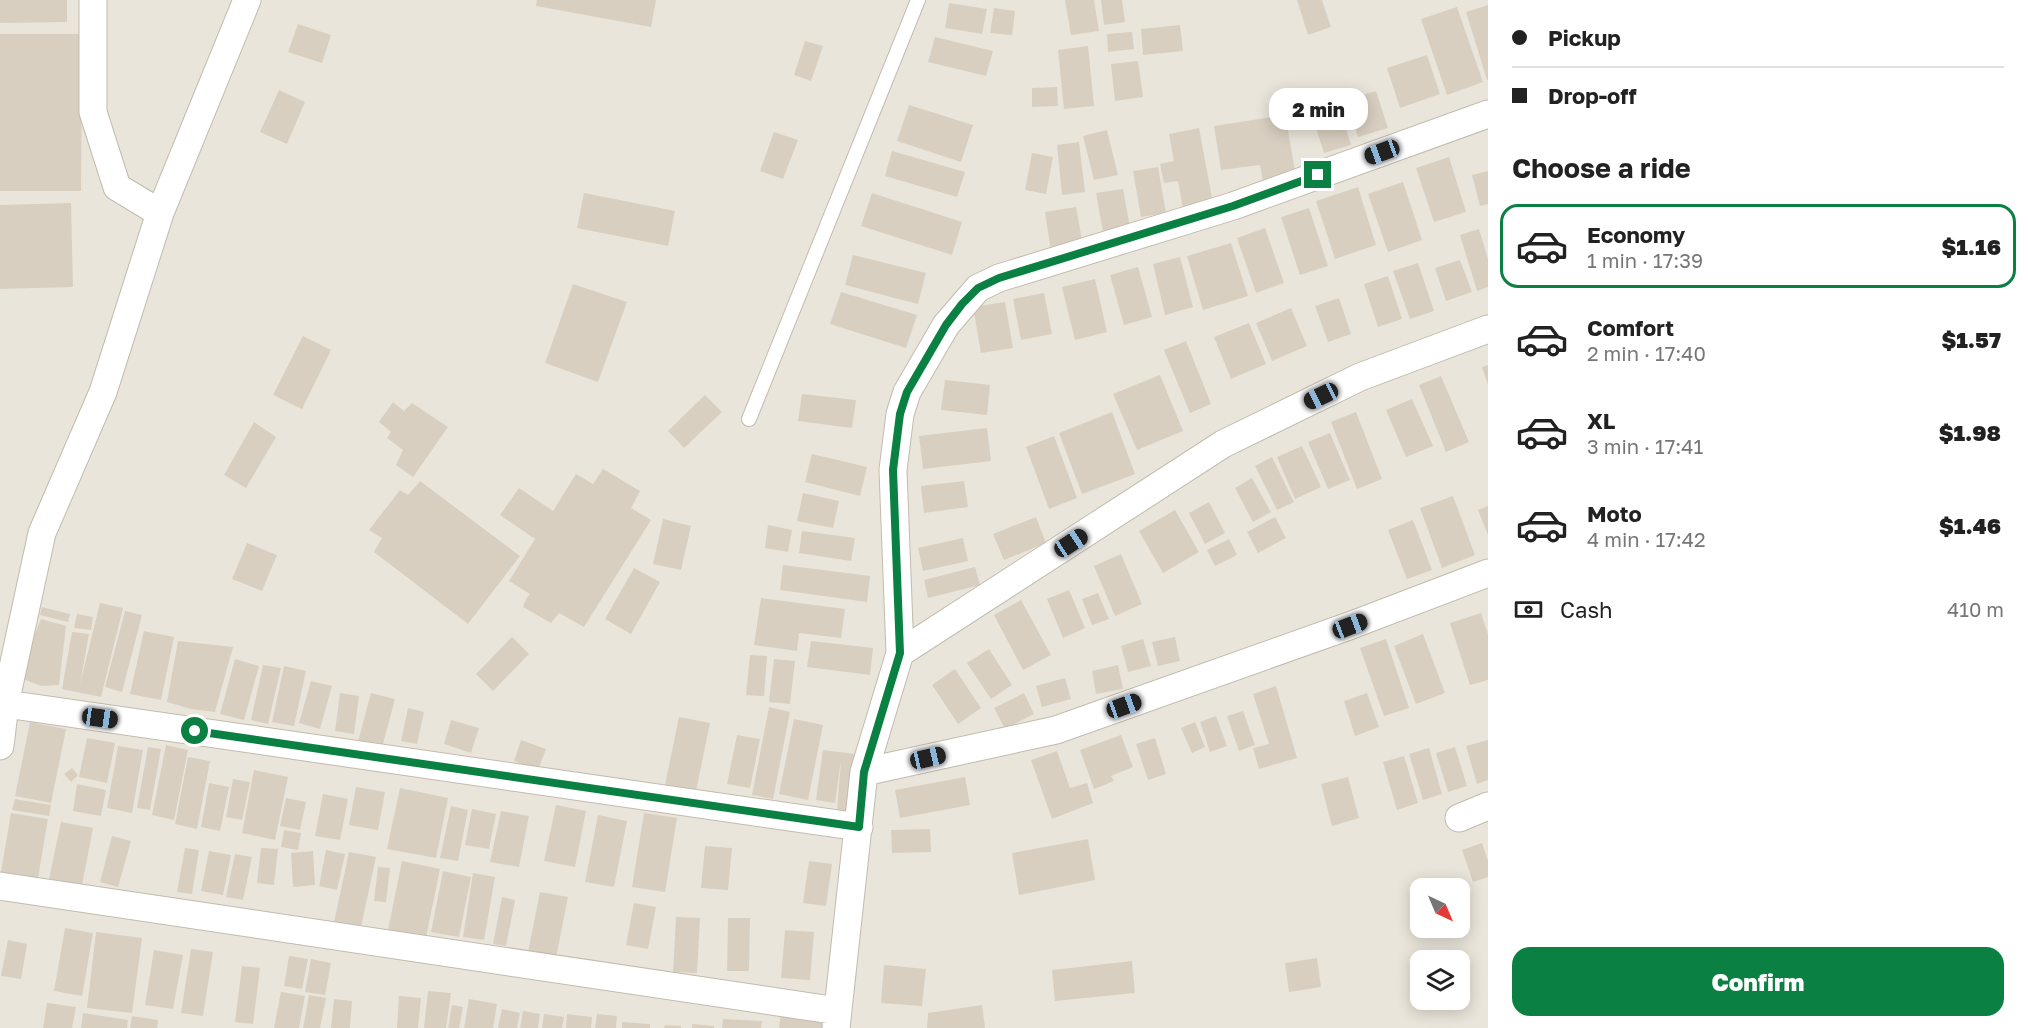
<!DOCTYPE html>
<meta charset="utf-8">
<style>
body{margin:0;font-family:"Golos Text",sans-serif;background:#f6f6f6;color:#222;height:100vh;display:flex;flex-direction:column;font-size:22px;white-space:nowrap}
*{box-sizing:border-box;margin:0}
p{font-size:20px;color:#767676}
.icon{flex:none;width:33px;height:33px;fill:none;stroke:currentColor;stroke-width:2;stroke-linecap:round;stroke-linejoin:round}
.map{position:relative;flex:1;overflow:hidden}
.sheet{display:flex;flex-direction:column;background:#fff;width:540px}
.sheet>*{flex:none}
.hud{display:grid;align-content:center;height:132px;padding:0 24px;background:#fff}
.needle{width:39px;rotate:136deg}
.tools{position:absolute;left:1410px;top:878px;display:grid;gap:12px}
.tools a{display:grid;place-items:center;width:60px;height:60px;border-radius:12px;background:#fff;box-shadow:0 3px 15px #0003;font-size:30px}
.end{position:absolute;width:27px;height:27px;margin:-14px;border:8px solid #0b8043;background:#fff;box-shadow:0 0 0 3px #fff}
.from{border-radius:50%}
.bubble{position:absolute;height:42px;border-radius:18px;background:#fff;box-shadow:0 3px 15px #0003;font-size:20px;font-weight:800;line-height:42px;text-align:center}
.car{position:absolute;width:18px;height:36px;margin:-18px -9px;border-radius:8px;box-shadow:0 0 4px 2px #0007;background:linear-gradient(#222 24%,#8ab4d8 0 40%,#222 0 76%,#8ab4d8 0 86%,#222 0)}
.hud b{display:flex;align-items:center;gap:21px;height:57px;font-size:22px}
.hud b+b{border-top:2px solid #e0e0e0}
.hud i{width:15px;height:15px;background:#222}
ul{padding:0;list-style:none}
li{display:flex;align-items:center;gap:18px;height:84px;margin:0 12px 9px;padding:0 12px;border:3px solid transparent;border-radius:18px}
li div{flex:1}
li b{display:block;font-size:22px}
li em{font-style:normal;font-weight:800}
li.active{border-color:#0b8043}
li>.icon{width:54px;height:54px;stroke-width:1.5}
h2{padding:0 24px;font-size:27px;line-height:72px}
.pay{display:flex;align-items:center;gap:15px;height:66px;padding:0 24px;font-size:22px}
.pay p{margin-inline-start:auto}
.cta{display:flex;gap:12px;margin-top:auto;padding:12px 24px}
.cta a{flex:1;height:69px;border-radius:18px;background:#0b8043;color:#fff;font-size:24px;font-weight:800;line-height:69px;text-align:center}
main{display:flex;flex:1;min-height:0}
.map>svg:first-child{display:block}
</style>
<main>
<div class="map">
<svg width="1488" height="1028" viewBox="0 0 1488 1028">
<rect width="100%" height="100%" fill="#f6f3ec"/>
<path fill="#eae5da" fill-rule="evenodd" d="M0,0h1488v1028h-1488zM1420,888h40v39h-40zM1420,960h40v39h-40z"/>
<path fill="#d8cfc1" d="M0,0h67v22l-67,1z
M537,0h119l-5,27 -115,-21z
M1065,0h29l5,31 -28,4z
M1101,0h21l3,22 -21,3z
M1297,0h25l9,27 -23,8z
M949,3l38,6 -5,25 -37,-6z
M1488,5v75h-1l-21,-68z
M1457,7l26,75 -36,13 -26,-76z
M994,8l21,3 -3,24 -22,-2z
M298,24l33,11 -9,28 -34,-11z
M1180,25l3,26 -40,4 -2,-26z
M1132,32l2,17 -26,3 -1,-18z
M0,34h82l-1,157h-81z
M935,37l58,14 -7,25 -58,-14z
M805,41l18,5 -12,35 -17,-6z
M1088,46l6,60 -30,3 -6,-59z
M1427,55l13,39 -40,14 -13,-40z
M1138,61l5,36 -28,4 -4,-37z
M1057,87l1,19 -26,1v-19z
M279,90l26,12 -18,42 -27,-12z
M1376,91l12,37 -30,9 -12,-37z
M1337,100l14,45 -27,8 -14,-44z
M909,105l64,20 -12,37 -64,-21z
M1285,115l11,61 -33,5 -3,-16 -39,5 -7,-44z
M1199,128l14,75 -30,6 -5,-28 -14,2 -4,-19 14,-3 -5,-27z
M1107,130l11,45 -24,5 -11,-44z
M774,132l24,8 -15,39 -23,-8z
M1079,142l6,50 -23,3 -5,-50z
M892,151l73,21 -8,25 -72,-21z
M1032,153l21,4 -7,37 -21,-4z
M1449,157l17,55 -32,10 -18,-54z
M1158,167l8,46 -25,4 -8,-46z
M1488,171v33l-8,2 -8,-31z
M1403,182l19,58 -34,12 -20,-58z
M1358,187l18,58 -41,14 -19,-58z
M1123,189l8,44 -27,5 -8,-45z
M584,193l91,18 -7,35 -91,-18z
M872,193l90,29 -10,33 -91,-29z
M71,203l2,84 -73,2v-84z
M1076,207l7,39 -32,5 -6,-39z
M1309,208l19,58 -28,9 -19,-58z
M1265,228l19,55 -28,10 -19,-55z
M1479,229l9,30v28l-11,4 -17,-56z
M1231,243l17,53 -45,14 -16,-54z
M853,255l73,18 -8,31 -73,-19z
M1180,257l13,50 -28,8 -12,-51z
M1460,260l12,32 -26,9 -11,-33z
M1418,263l16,48 -24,8 -17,-48z
M1138,267l14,50 -28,8 -14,-50z
M1388,276l14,43 -24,8 -14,-43z
M1095,279l12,53 -32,8 -13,-53z
M573,284l54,18 -29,80 -53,-19z
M841,292l76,23 -11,33 -76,-24z
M1044,293l8,41 -31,6 -8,-41z
M1339,298l12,36 -23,8 -13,-36z
M1005,302l8,46 -32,5 -8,-46z
M1291,308l16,38 -35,15 -16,-38z
M1249,323l17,41 -35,15 -17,-42z
M303,336l28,14 -29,59 -29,-14z
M1186,341l25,63 -21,9 -26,-63z
M1488,365v20l-6,-18z
M1160,375l23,56 -46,19 -24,-56z
M1441,376l28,66 -23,10 -27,-67z
M945,380l45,5 -3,30 -46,-5z
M802,394l54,6 -4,28 -54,-7z
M705,395l17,17 -38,36 -16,-17z
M1412,399l21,47 -27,11 -20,-47z
M393,402l11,9 8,-8 36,24 -35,50 -17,-12 7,-15 -16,-12 4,-6 -12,-10z
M1112,412l23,62 -53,20 -23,-61z
M1356,412l26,67 -25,10 -26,-67z
M254,422l22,15 -30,51 -22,-13z
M987,428l4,33 -68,8 -4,-33z
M1330,433l20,47 -22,9 -20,-47z
M1054,436l23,62 -28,11 -23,-62z
M1302,446l19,41 -26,12 -18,-42z
M812,454l55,13 -7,29 -55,-14z
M1272,457l22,45 -17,8 -22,-44z
M603,469l37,22 -9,17 20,12 -67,107 -25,-14 -8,10 -28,-16 3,-8 4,-5 -21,-13 26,-42 -35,-24 19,-27 34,23 23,-37 17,10z
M1252,478l19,34 -18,10 -18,-34z
M420,481l100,75 -52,68 -94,-72 8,-14 -13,-8 31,-40 8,5z
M964,481l4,26 -44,6 -3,-27z
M803,493l36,8 -6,27 -36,-7z
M1453,496l22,59 -33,13 -22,-60z
M1209,502l16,31 -20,11 -16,-31z
M1488,506v29l-10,-25z
M1175,510l24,42 -36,21 -24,-42z
M1036,517l10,26 -42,17 -11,-26z
M1275,517l11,21 -28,15 -11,-21z
M663,519l28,7 -10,44 -28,-6z
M1413,520l19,50 -25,9 -19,-49z
M768,525l24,5 -4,22 -23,-4z
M802,531l53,7 -4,23 -52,-8z
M963,538l5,23 -45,10 -5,-23z
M1229,539l8,16 -22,11 -8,-16z
M247,543l30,12 -15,36 -30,-12z
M1121,554l21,50 -27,12 -21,-50z
M783,565l87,11 -3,26 -87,-12z
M975,567l5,18 -52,13 -4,-18z
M634,568l26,14 -29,52 -26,-15z
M1069,590l16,38 -22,10 -16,-39z
M1098,593l11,26 -17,6 -10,-26z
M761,598l84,11 -4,29 -42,-5 -2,18 -43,-6z
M1021,600l30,55 -28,15 -29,-55z
M100,603l23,5 -22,89 -39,-8 10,-57 17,2 -9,50z
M42,607l28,7 -2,8 -28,-7z
M125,611l17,4 -20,77 -17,-5z
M1481,613l7,21v46l-18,5 -20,-62z
M77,614l16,3 -2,13 -17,-2z
M41,619l25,7 -7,59 -18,1 -23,-9z
M144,631l30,6 -13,63 -31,-6z
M1423,634l22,59 -29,11 -22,-58z
M512,637l17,17 -36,37 -17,-17z
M1175,637l5,24 -22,5 -6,-24z
M1143,639l8,27 -23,6 -7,-26z
M1386,639l23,69 -25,8 -24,-68z
M178,641l55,6 -18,65 -24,-3 -24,-7z
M811,641l62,7 -3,27 -63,-8z
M989,649l23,36 -21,14 -24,-36z
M750,655l17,1 -3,40 -18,-1z
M235,659l24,7 -15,54 -24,-6z
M774,659l21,2 -5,43 -21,-2z
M263,665l18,3 -13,56 -17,-4z
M1118,665l5,24 -27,5 -4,-23z
M284,666l22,5 -12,55 -22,-4z
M955,669l26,39 -23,16 -26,-39z
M1065,678l6,21 -29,8 -6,-21z
M311,681l21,5 -12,43 -21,-6z
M1276,686l21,72 -38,11 -6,-21 16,-4 -16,-50z
M340,693l19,3 -5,38 -19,-3z
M371,693l24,6 -15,56 -24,-6z
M1024,693l10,21 -29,15 -11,-21z
M1367,693l12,34 -24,9 -11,-35z
M769,707l21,5 -17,87 -21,-4z
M408,708l16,4 -7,32 -16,-3z
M1243,711l12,34 -16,6 -12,-35z
M1216,716l11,30 -17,6 -10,-30z
M679,717l31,6 -14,68 -31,-6z
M794,719l29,6 -15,75 -29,-6z
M451,720l28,8 -8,25 -27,-9z
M30,722l36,7 -15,74 -36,-7z
M1195,722l10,25 -13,6 -11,-25z
M737,735l23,4 -10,49 -23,-4z
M1121,735l12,32 -22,9 3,5 -20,8 -14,-39z
M87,738l28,5 -8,40 -28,-6z
M1155,738l11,36 -18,6 -12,-36z
M521,740l25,9 -8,21 -24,-9z
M1488,740v40l-11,4 -11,-38z
M166,745l22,5 -14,70 -22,-5z
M118,746l25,4 -11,63 -25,-5z
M148,747l13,2 -11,61 -13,-2z
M1455,747l12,39 -19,6 -12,-39z
M1429,748l13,46 -19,6 -14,-46z
M823,750l40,5 -4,57 -22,-1 4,-51 -6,43 -19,-3z
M1057,751l13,37 17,-5 6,20 -41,16 -21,-59z
M1404,756l14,47 -21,7 -14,-48z
M188,757l22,4 -13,68 -22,-5z
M72,768l6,7 -7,7 -7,-8z
M254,770l34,7 -13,63 -33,-7z
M965,777l5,28 -70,13 -5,-28z
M1348,777l11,41 -27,8 -11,-42z
M233,779l17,3 -8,38 -16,-3z
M209,783l20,4 -9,44 -19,-4z
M77,784l29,6 -5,26 -28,-5z
M356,787l29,5 -7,38 -29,-5z
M400,788l48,10 -12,60 -49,-9z
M323,794l25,5 -8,41 -25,-4z
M286,798l20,4 -6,28 -20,-4z
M15,799l36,6 -2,11 -37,-6z
M556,805l30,6 -11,56 -31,-6z
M451,806l17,4 -10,51 -18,-3z
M472,809l24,5 -7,35 -24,-4z
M501,811l28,5 -10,51 -29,-5z
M11,813l37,6 -10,59 -37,-6z
M644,813l33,5 -12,74 -33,-5z
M598,815l29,6 -13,66 -29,-5z
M61,822l32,6 -11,57 -33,-6z
M930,829l1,23 -39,1 -1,-23z
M284,830l17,3 -3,17 -17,-3z
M112,836l19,5 -13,46 -18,-5z
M1088,839l7,41 -76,15 -7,-42z
M1482,843l6,18v16l-15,5 -11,-32z
M705,846l27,2 -4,42 -27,-2z
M185,848l14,2 -7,44 -15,-2z
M261,848l17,1 -4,36 -17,-2z
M326,850l19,4 -8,36 -18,-4z
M209,851l22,4 -8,40 -22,-4z
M313,851l2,34 -22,2 -2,-34z
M349,852l27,5 -15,70 -27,-5z
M235,854l17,3 -9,43 -17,-3z
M402,861l38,8 -14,68 -38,-7z
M809,861l23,3 -6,42 -23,-3z
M378,867l12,1 -4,34 -12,-1z
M443,871l28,6 -12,60 -28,-5z
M473,873l22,4 -11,63 -21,-3z
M540,892l28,5 -12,61 -28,-6z
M502,897l13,3 -9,46 -13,-2z
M634,903l22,4 -8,42 -22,-4z
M676,917l24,1 -3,55 -24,-1z
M728,918h22l-1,53h-22z
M65,928l28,5 -11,63 -28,-5z
M785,930l29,2 -4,48 -29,-2z
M96,932l46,6 -10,75 -45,-5z
M8,940l19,4 -6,35 -20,-3z
M191,949l22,3 -10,64 -22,-3z
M154,950l29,5 -10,54 -28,-4z
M289,956l19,3 -6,30 -18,-3z
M1317,958l4,29 -32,5 -4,-29z
M311,959l20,4 -6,32 -20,-3z
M1132,961l3,32 -80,8 -3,-31z
M884,965l42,4 -4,37 -41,-3z
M242,966l18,2 -7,56 -18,-2z
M428,991l23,2 -5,35h-22z
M281,992l24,4 -6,32h-25z
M309,995l17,3 -6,30h-17z
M399,996l22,2 -3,30h-21z
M334,999l18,2 -2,27h-19z
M469,999l28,5 -4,24h-29z
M47,1003l29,4 -4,21h-29z
M452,1005l11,2 -4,21h-11z
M982,1005l3,23h-58l1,-15z
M502,1009l18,4 -3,15h-19z
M523,1011l17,3 -2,14h-18z
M83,1013l45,7 -1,8h-46z
M781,1013l44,4 -1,11h-45z
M544,1014l20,3 -2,11h-20z
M567,1014l25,3 -1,11h-25z
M597,1014l20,2 -1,12h-21z
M132,1016l26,4 -1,8h-27z
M723,1019l39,2 -1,7h-39z
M622,1022l28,2v4h-28z
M692,1024l22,2v2h-22z
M665,1025l16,1v2h-17z"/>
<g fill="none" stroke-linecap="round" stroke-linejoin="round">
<defs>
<path id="service" d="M749,419l169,-419"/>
<path id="minor" d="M93,0v112l24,75 43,26
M900,653l-7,-183 7,-56 7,-22 39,-67 32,-37 21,-10 234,-72 255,-92
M0,703l859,124
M0,746l5,-42 37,-171 61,-141 57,-179 87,-213
M864,772l192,-42 293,-104 139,-53
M1459,818l29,-12
M0,886l838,125
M836,1028l28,-256 36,-119 323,-209 137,-67 128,-48"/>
</defs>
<use href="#service" stroke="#c2bbae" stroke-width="16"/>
<use href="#minor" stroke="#c2bbae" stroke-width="29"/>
<use href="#service" stroke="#fff" stroke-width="14"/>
<use href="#minor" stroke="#fff" stroke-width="27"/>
</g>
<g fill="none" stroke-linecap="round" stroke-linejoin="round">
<path stroke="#0b8043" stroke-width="8" d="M195,731l664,96 5,-55 36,-119 -7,-183 7,-56 7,-22 39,-67 16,-21 16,-16 21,-10 234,-72 85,-31"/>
</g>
</svg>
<div class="tools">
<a><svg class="needle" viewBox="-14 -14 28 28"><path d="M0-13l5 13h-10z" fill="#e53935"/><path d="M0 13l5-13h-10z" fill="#767676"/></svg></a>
<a><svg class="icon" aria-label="layers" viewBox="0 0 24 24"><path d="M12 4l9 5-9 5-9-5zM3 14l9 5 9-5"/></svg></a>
</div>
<i class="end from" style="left:195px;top:731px"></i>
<i class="end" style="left:1318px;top:175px"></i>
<div class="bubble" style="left:1269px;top:88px;width:99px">2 min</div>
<i class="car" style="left:1382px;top:152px;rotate:250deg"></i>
<i class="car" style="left:1321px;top:396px;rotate:244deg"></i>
<i class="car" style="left:1071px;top:543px;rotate:57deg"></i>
<i class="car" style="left:1350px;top:626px;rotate:69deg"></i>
<i class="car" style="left:1124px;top:706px;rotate:70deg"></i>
<i class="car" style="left:100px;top:718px;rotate:98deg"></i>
<i class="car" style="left:928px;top:758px;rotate:77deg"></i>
</div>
<section class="sheet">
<div class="hud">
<b><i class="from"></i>Pickup</b>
<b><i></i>Drop-off</b>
</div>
<h2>Choose a ride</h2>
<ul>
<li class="active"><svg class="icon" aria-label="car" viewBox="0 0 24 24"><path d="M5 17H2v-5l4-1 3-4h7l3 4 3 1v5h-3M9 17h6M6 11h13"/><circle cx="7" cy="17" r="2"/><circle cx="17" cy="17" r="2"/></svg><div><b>Economy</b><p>1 min · 17:39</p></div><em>$1.16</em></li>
<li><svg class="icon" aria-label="car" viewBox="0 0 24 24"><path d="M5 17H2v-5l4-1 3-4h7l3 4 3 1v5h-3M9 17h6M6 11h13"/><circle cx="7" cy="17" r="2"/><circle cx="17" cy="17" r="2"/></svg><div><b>Comfort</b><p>2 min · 17:40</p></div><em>$1.57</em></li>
<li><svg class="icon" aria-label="car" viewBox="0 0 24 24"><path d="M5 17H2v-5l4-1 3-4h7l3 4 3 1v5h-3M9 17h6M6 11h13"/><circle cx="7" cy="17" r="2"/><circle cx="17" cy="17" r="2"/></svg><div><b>XL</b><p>3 min · 17:41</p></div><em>$1.98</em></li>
<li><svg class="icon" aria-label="car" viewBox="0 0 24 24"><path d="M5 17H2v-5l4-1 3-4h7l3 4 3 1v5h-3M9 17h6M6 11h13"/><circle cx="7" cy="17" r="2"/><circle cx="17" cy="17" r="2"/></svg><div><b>Moto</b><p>4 min · 17:42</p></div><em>$1.46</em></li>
</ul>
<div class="pay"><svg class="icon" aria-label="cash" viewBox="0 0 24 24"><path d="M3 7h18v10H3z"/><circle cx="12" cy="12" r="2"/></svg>Cash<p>410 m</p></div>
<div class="cta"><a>Confirm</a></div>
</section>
</main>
